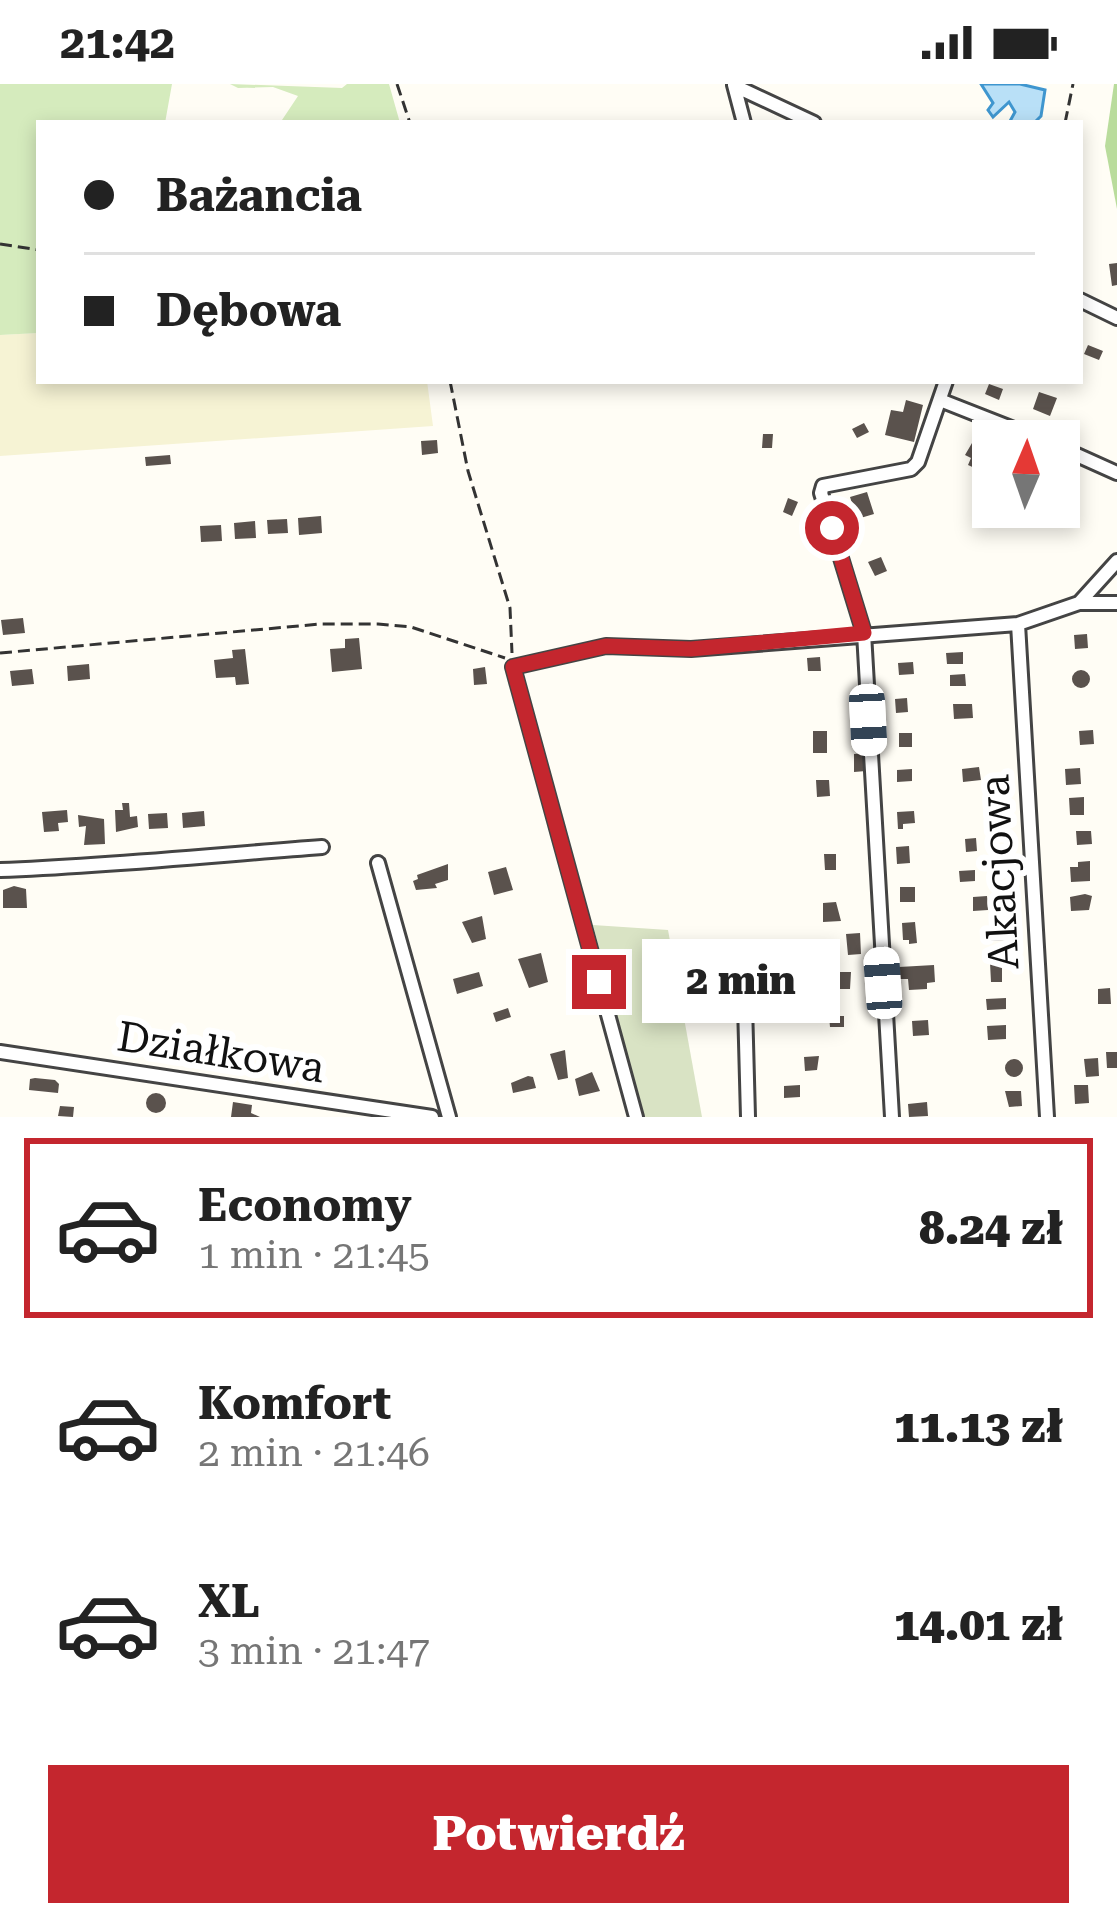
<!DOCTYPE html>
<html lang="pl">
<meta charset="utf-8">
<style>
body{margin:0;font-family:"Roboto Serif",serif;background:#f2f2f2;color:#222;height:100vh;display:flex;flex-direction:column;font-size:45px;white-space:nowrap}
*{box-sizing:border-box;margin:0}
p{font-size:39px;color:#767676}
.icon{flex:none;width:66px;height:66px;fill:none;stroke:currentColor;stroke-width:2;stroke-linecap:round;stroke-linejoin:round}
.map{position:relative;height:1033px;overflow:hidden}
.panel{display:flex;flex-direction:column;background:#fff;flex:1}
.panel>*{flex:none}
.top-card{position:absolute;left:36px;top:36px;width:1047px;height:264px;border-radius:0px;box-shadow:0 6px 18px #0003;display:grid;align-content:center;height:264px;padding:0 48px;background:#fff}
.needle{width:78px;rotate:2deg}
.tools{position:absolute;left:972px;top:336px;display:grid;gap:24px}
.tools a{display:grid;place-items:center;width:108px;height:108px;border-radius:0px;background:#fff;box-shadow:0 6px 18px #0003;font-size:60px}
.end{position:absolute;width:54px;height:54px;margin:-27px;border:15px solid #c4262e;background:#fff;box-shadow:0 0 0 6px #fff}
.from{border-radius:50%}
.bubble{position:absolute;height:84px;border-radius:0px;background:#fff;box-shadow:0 6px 18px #0003;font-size:39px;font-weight:800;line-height:84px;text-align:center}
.car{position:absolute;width:36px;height:72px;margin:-36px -18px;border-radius:15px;box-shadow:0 0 9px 3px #0007;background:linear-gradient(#fff 24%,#345 0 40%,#fff 0 76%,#345 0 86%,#fff 0)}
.top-card b{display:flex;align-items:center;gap:42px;height:114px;font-size:45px}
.top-card b+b{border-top:3px solid #e0e0e0}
.top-card i{width:30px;height:30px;background:#222}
ul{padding:21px 0 0;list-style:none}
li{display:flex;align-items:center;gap:36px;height:180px;margin:0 24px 18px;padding:0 24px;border:6px solid transparent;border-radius:0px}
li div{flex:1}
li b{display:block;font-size:45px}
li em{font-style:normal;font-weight:800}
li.on{border-color:#c4262e}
li>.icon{width:108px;height:108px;stroke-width:1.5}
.primary-button{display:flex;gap:24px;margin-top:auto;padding:24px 48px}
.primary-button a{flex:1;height:138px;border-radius:0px;background:#c4262e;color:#fff;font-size:48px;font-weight:800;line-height:138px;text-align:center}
.status{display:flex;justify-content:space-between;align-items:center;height:84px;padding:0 60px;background:#fff;direction:ltr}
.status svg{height:33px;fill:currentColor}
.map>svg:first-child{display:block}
</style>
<div class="status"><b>21:42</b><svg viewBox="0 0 49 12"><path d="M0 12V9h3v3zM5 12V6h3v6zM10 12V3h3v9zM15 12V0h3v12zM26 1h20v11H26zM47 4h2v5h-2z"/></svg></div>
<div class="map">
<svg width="1117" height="1033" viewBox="0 0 1117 1033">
<rect width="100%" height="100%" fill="#fffdf5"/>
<path fill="#f6f3d4" d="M39,249v48h388l6,45 -433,30v-121z"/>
<path fill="#d5ebbd" d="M0,0h172l-7,39h-126v210l-39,2z
M230,0l112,4 5,-4h42l11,39h-120l18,-27 -25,-9 -35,1z"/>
<path fill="#b9dc9c" d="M1114,0h3v125l-12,-63z"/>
<path fill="#d9e3c4" d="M593,841l75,5 34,187h-58z"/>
<path fill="#b9e0f7" stroke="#3f96cf" stroke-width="3" d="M981,0h39l25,6 -4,26 -7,7h-25l6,-11 -6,-10 -16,15 -5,-7 5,-7z"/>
<path fill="#5a524d" d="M1117,179v22l-5,1 -3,-22z
M1088,261l15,6 -4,9 -15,-6z
M989,300l14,5 -4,11 -14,-6z
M1039,308l18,6 -7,18 -17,-7z
M906,316l17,5 -9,37 -29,-7 6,-25 12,2z
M864,339l5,9 -12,6 -5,-9z
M763,350h10l-1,14h-10z
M437,356l1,13 -16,2 -1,-14z
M972,359l11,5 -3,5 5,3 -6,14 -11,-5 3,-7 -6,-3z
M170,371l1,9 -25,2 -1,-9z
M867,408l7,22 -17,5 -7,-22z
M788,414l10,4 -6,14 -9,-4z
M321,432l1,17 -23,2 -1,-17z
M287,435l1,14 -20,1 -1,-14z
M255,437l1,17 -21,1 -1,-16z
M221,441l1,16 -21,1 -1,-16z
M881,473l6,14 -12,5 -7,-14z
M23,534l2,15 -22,2 -2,-15z
M1087,550l1,14 -13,1 -1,-14z
M359,554l3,31 -30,3 -2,-23 15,-1v-9z
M245,565l4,35 -13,1 -1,-8 -19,1 -2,-18 19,-2 -1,-8z
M963,568v12h-16l-1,-11z
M820,573l1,14h-13l-1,-13z
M913,578l1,12 -15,1 -1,-12z
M89,580l1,15 -22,2 -1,-15z
M485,583l2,17 -13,1 -1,-16z
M32,585l2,15 -22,2 -2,-15z
M1072 595a9 9 0 1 1 18 0a9 9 0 1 1-18 0Z
M965,590l1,12h-16v-11z
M907,614l1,14 -12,1 -1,-14z
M953,620h19l1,14 -19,1z
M1093,646l1,14 -14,1 -1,-14z
M813,647h14v22h-14z
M899,649h13v14h-13z
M865,669l1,18 -12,1v-18z
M979,683l2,13 -18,2 -1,-13z
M1080,684l1,16 -15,1 -1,-16z
M912,685v12l-15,1v-12z
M816,696h13l1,16 -13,1z
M1084,713v18h-14l-1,-17z
M985 726a11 11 0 1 1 22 0a11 11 0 1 1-22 0Z
M122,719h7l1,14 7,-1 1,11 -22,5 -1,-22h8z
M67,726l1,12 -10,1 1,8 -15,1 -2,-20z
M204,727l1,15 -22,2 -1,-15z
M914,727l1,12 -12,1v5h-5l-1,-17z
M167,729l1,15 -19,1 -1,-15z
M78,731l26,4 1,25 -21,1 2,-19 -7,1z
M1076,747h15l1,13 -15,1z
M976,754l1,13 -11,1 -1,-13z
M909,762l1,17 -13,1 -1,-17z
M824,770h12v16h-11z
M1090,777v20l-19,1 -1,-15h8v-5z
M448,780v16l-13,4 2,4 -21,2 -3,-9 5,-2 -1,-4z
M506,783l7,23 -19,5 -6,-23z
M975,786v11l-15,1 -1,-11z
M14,802l12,3 1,19h-24v-18z
M900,803h15v15h-15z
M1085,810l7,2 -3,14 -18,1 -1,-14z
M987,812l1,14 -15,1v-14z
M836,818l5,19 -18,1v-19z
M482,832l4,23 -14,4 -10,-21z
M915,838l2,21 -8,1v-4h-6l-1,-17z
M1005,846l1,10 -19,1 -1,-9z
M860,849l1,21 -13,1 -2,-21z
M786 868a10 10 0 1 1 20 0a10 10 0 1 1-20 0Z
M541,869l7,29 -19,6 -11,-29z
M990,879h12v19h-11z
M934,881l1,17 -8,1v6l-18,1 -1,-11h-8l-1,-12z
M790,887h17v16h-17z
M479,888l4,14 -26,8 -4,-15z
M835,888h16l-1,17h-18z
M1110,904l1,16h-13v-15z
M1006,914v11l-19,1 -1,-11z
M763,917h13l1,19h-14z
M508,924l3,9 -15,5 -3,-9z
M829,932h15v11h-14z
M928,936l1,15 -16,1 -1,-15z
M1006,941v14l-18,1 -1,-14z
M565,966l3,28 -10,2 -8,-26z
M1106,968h11v16h-10z
M819,972l-2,14 -12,1 -1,-14z
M1098,974l1,18 -13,1 -2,-18z
M1005 984a9 9 0 1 1 18 0a9 9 0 1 1-18 0Z
M592,988l8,19 -21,5 -4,-17z
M528,992l5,1 3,11 -23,5 -2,-10z
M35,994l20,2 4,4 -1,9 -29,-3 1,-11z
M800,1001v12l-16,1v-12z
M1074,1001h14l1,18 -14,1z
M1005,1007h16l1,15 -13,1z
M146 1019a10 10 0 1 1 20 0a10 10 0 1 1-20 0Z
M233,1018l19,3 -1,8 9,4h-29z
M927,1018l1,14 -19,1 -1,-13z
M60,1022l14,1 -1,10 -15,-1z"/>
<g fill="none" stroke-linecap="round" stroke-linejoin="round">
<defs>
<path id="minor" d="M734,1l10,38
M735,2l79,37
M1080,216l37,18
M940,316l104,41
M1059,363l58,26
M1079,519l38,-42
M1018,540l29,493
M378,779l71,254
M0,786c108,-4 215,-15 322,-23
M744,883l4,150
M0,968l432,65
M636,1033l-123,-450 93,-21 85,3 327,-25 61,-21h38
M892,1033l-28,-484 -43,-140 2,-7 88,-17 7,-7 28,-81"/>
</defs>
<use href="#minor" stroke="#444" stroke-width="18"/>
<path stroke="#333" stroke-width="3" stroke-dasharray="12 6" stroke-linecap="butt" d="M397,0l13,39
M1065,39l8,-39
M0,160l39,6
M450,297l18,90 42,137 2,45
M0,569l320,-29h58l33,3 94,31"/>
<use href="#minor" stroke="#fff" stroke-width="12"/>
</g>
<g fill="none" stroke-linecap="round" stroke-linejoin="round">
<path stroke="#c4262e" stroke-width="15" d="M599,898l-86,-315 93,-21 85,3 173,-16 -32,-105"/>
</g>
<g text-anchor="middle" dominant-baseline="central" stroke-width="12" stroke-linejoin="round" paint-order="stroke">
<g font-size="42" fill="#111" stroke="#fff">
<text transform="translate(999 788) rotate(-93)">Akacjowa</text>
<text transform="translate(221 968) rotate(9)">Działkowa</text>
</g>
</g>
</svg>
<div class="tools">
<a><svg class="needle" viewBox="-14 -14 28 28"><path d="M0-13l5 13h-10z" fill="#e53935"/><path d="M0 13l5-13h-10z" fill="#767676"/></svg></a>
</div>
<i class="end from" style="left:832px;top:444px"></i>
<i class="end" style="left:599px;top:898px"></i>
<div class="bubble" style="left:642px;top:855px;width:198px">2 min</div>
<i class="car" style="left:868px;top:636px;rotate:177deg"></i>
<i class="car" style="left:883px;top:899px;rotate:356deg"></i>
<div class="top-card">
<b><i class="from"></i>Bażancia</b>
<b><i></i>Dębowa</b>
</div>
</div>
<section class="panel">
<ul>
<li class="on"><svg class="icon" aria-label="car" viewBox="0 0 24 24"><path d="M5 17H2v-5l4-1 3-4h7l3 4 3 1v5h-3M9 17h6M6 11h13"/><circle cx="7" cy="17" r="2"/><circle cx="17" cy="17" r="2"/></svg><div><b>Economy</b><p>1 min · 21:45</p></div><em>8.24 zł</em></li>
<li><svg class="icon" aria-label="car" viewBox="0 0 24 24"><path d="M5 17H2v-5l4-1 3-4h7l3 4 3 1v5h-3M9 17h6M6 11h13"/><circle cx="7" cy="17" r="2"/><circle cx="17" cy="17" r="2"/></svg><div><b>Komfort</b><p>2 min · 21:46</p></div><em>11.13 zł</em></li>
<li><svg class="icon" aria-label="car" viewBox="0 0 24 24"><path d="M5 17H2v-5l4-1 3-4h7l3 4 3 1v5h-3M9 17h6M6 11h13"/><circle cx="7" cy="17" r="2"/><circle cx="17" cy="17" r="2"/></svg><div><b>XL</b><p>3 min · 21:47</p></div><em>14.01 zł</em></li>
</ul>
<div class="primary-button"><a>Potwierdź</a></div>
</section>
